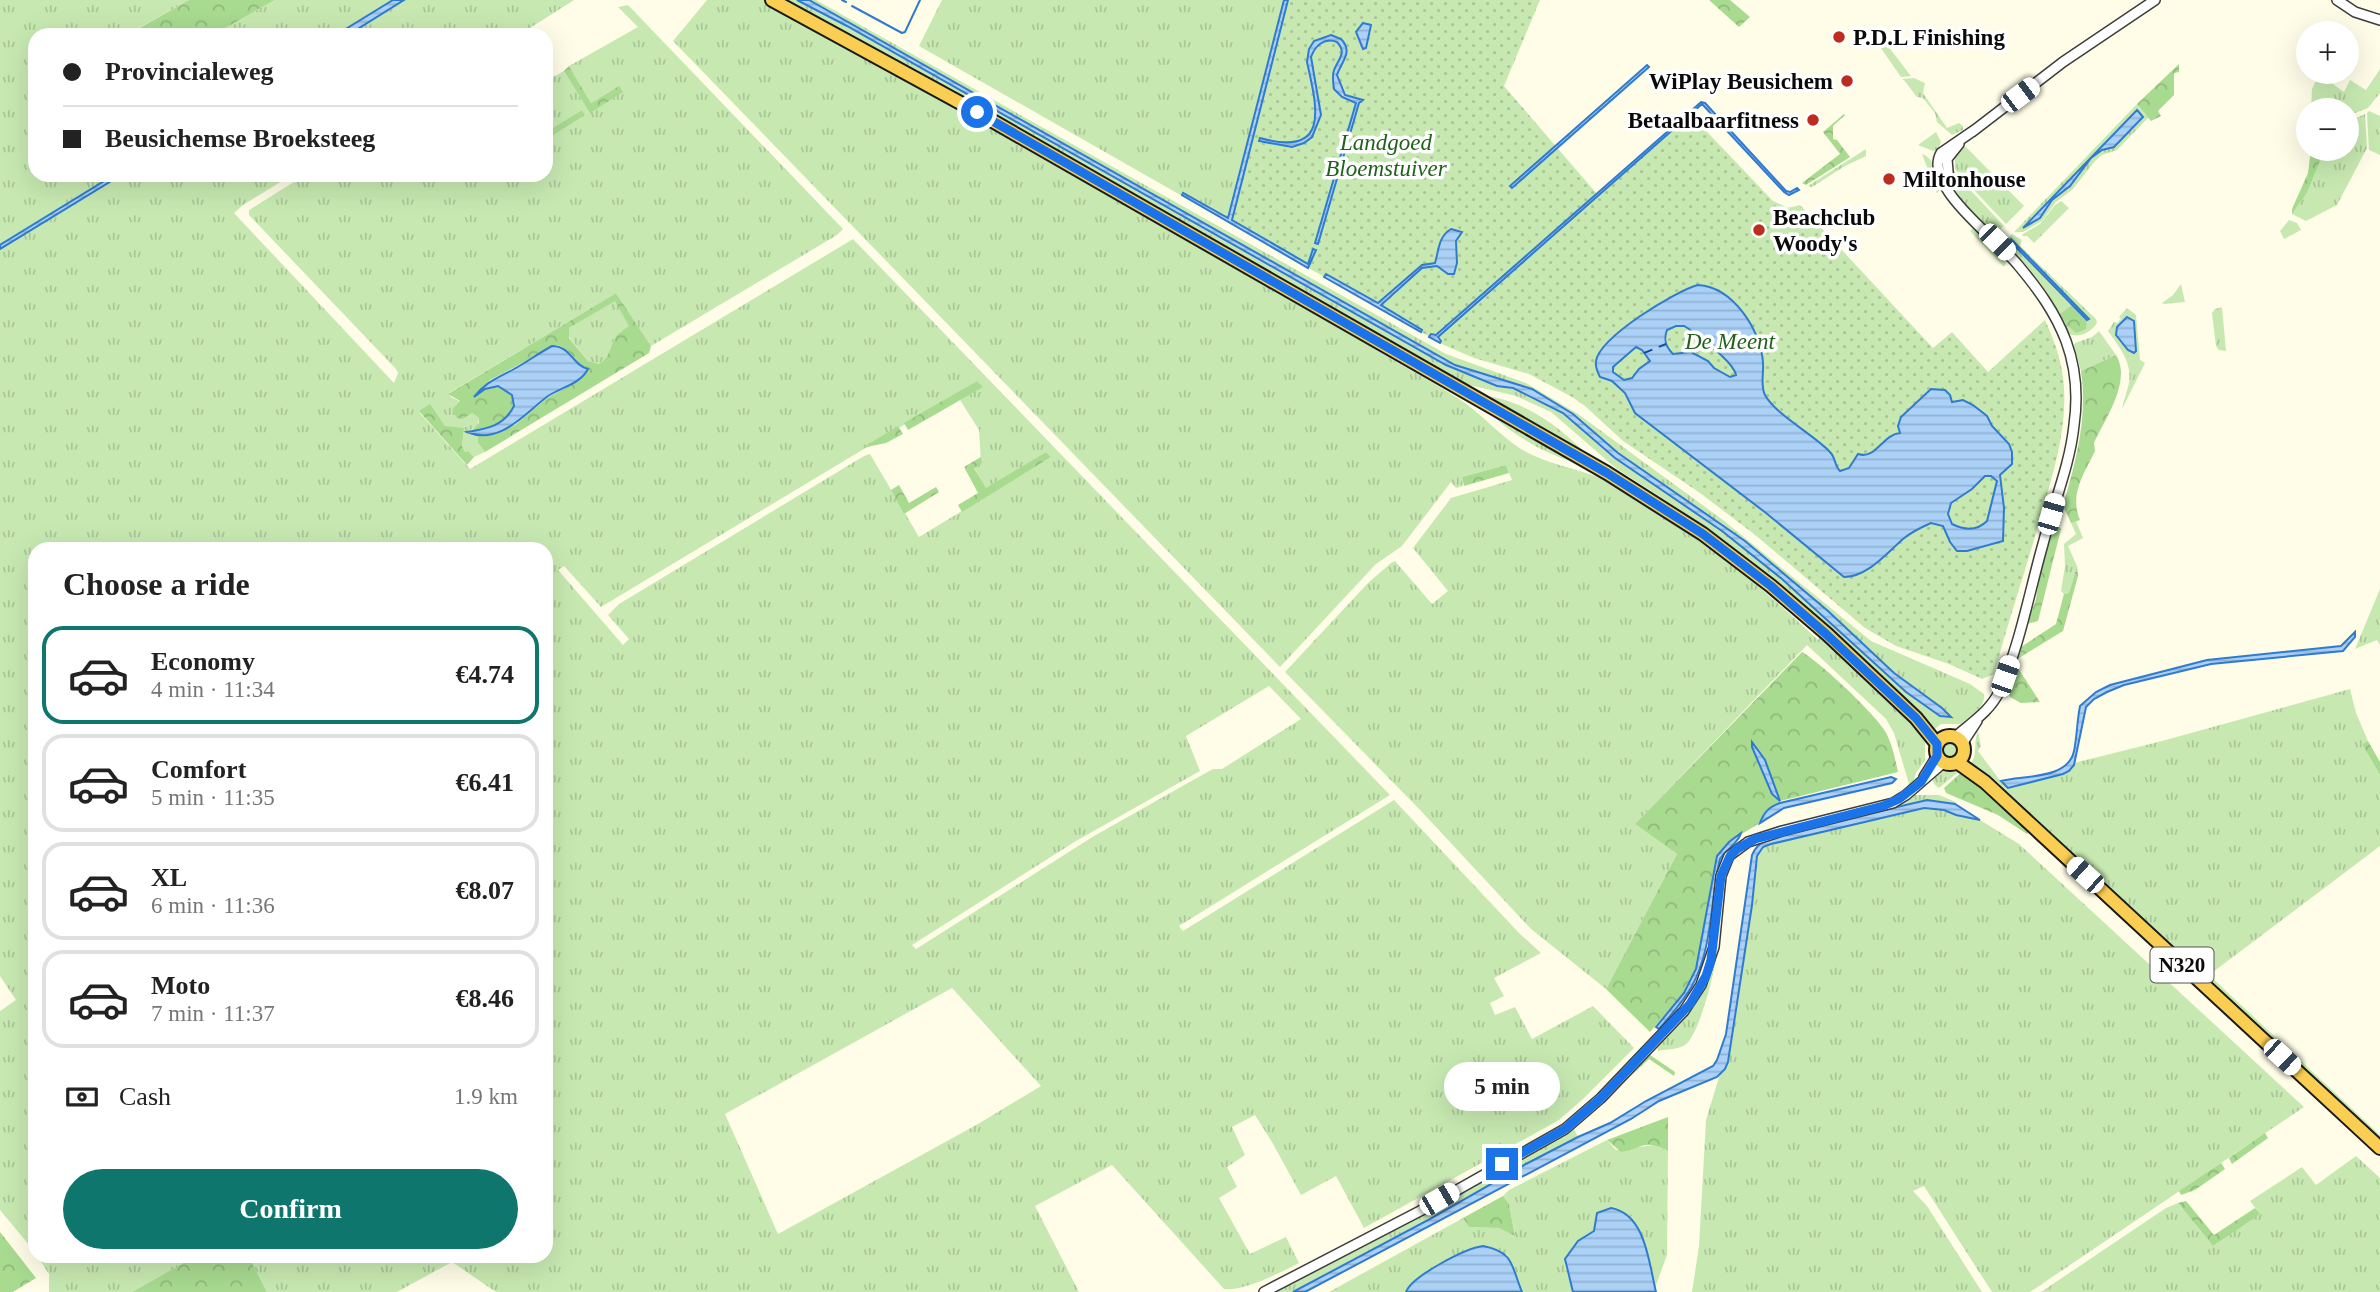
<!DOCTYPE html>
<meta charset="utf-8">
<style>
body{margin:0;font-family:"Times New Roman",serif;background:#f6f6f6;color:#222;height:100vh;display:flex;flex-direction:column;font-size:26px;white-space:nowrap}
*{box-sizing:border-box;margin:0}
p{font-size:23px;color:#767676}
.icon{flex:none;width:38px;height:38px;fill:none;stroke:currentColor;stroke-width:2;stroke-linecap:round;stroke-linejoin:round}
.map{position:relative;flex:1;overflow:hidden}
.side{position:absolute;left:28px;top:542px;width:525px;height:721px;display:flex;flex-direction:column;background:#fff;border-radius:21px;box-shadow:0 7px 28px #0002}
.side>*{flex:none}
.hud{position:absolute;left:28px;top:28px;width:525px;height:154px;border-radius:21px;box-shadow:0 7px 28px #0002;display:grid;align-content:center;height:154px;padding:0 35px;background:#fff}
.fabs{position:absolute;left:2296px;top:21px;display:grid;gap:14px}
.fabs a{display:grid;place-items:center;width:63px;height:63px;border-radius:50%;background:#fff;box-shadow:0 7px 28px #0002;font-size:35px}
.end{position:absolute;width:32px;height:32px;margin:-16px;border:9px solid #1a73e8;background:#fff;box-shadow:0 0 0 4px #fff}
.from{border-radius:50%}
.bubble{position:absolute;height:49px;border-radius:24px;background:#fff;box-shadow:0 7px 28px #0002;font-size:23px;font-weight:600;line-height:49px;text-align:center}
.car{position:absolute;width:21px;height:42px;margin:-21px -10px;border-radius:9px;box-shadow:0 0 5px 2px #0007;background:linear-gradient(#fff 24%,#345 0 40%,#fff 0 76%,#345 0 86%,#fff 0)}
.hud b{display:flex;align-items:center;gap:24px;height:66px;font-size:26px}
.hud b+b{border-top:2px solid #e0e0e0}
.hud i{width:18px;height:18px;background:#222}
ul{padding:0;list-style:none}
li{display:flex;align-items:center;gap:21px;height:98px;margin:0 14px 10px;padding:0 21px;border:4px solid #e0e0e0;border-radius:21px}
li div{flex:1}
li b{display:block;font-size:26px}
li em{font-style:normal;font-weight:600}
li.selected{border-color:#0f766e}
li>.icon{width:63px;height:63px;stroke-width:1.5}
h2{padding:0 35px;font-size:32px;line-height:84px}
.pay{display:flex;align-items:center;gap:18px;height:77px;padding:0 35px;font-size:26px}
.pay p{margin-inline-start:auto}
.action{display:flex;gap:14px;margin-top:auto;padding:14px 35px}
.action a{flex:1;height:80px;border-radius:42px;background:#0f766e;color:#fff;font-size:28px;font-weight:600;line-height:80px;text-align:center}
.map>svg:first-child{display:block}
</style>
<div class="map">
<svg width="2380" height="1292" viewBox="0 0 2380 1292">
<defs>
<pattern id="grass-tufts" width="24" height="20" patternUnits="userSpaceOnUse" patternTransform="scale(1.75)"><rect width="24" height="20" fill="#c7e9b1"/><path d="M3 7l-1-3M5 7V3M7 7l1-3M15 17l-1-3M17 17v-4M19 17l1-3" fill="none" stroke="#aac697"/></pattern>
<pattern id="forest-crowns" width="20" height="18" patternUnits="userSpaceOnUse" patternTransform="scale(1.75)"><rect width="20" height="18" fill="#a8da90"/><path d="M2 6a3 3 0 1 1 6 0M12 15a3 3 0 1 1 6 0" fill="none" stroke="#8fba7b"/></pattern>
<pattern id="park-dots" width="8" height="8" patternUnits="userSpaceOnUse" patternTransform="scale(1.75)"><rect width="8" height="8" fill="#c7e9b1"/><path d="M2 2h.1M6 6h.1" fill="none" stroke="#aac697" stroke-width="1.8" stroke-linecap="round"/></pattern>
<pattern id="water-rules" width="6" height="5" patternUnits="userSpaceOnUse" patternTransform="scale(1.75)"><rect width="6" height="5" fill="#abd1f7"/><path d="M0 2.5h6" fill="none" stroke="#92b2d2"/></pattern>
</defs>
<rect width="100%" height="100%" fill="#fffde7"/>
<path fill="url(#grass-tufts)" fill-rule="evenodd" d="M0,0h189l-63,35h-91v140h257l-49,30 -9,8 160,170 4,-10 -2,-4 -147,-154v-5l56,-35h241v-35l39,-25 -3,-5 -36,22v-51l18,-10 26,41 29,-26 -28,17 -22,-37 69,-39 -20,-20 10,-2 215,224 -6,6 -186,111 -35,-53 -167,100 2,4 10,5 2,17 9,-6 7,5 -1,7 -9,6 9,4v8l7,9 -11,5 -6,-6 -3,1 -3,-6 2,-18h-13l-6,-2 -6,-7 -20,-7 51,57 383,-230 537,556 -211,131 4,5 211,-131 126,134 21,19 -47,25 10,18 -14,7 5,12 20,-8 17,32 61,-33 41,42 -51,51 -24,21 -195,108 -28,-52 -35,19 -29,-53 -17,-27 -23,12 13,28 -18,12 10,20 -18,11 31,56 36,-17 13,26c-17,9 -57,29 -75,26l-112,-124 -77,41 44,86h-583l-44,-30 -55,30h-130l-18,-35 297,-1v-706h-511v702l-35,-42v-199l16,-11 -16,-24zM977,381l5,6 -22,13 19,30 2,33 -7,4 12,22 60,-37 5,5 -132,80 -49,-83 -6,2 -245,148 -11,11 21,24 -6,6 -65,-75 6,-4 37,41zM1269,686l32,33 -79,50h-9l-11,6 -108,61 -178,113 -4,-4 164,-104 124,-70 -14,-35zM952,988l89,98 -63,38 -200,110 -53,-120z
M275,0h299l-55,35h-306z
M707,0h59l588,335c33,24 71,41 105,64 22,14 40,36 62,50 32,19 68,20 99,38 73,42 137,96 198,153l3,-5 108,101 -4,7v17l-9,13 -3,10 -16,14 -12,4 15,-7 9,-10 -15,-51 -8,-14 -79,-74 -172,179 42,30 -71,135 -75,-60 -109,-117 -137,-140 83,-89 23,-20 4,-2 37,43 16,-13 -35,-43 38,-50 61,-18 -6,-15 -44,12 1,9 -7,2 -5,-6 -49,64 -26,18 -96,103 -607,-626z
M786,0h16l649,368c34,14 68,20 100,38 24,13 40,35 62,51 42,30 87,56 128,88 39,31 74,67 116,94l-109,-95 -130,-91 -35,-30 -33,-24 -29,-14 -66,-20 -21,-12 -625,-353h7l630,354 80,29 52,31 145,106 148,121 99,43 14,10c2,13 -14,23 -24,30h-19l-6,5 -253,-218 -65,-42 -66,-57 -35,-16 -55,-13z
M942,0h342l-58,221 -307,-175z
M1884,41l27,35 -10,1 -23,-33z
M2380,69v24l-12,15 -21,8v-6h-36l1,-21 7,-15 25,18 6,-12 16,10z
M1914,78l11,5 -2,10 24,35 12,-5 4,3v4l-11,5 -15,-13 -2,-9 -12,-15 -6,-1 -14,-18z
M2137,104l11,14 -31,32 -15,5 -7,6 -22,28 -18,14 -13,18 -19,11h-9z
M2369,111l11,5v39l-11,-5 -2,-37z
M2365,114l2,34 -30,57 -31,16 -14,-7 15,-21 18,-44h22v-27z
M1936,132l5,10 -3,8 -5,1 -15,-6z
M1965,146l59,60 -18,18 -33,-35 4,-5 -7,-10 -6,6 -9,-11v-12z
M1866,149v7l-21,10 -33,21 -4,-1z
M1922,154c14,5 13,21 20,34l-5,5z
M1951,166l9,13 44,47 -10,8c-17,-18 -47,-40 -43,-68z
M2061,201l8,7 -35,35 -7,-7h-5l1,-2 17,-10 15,-19z
M2289,220l8,3 4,7 -17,9 -4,-8z
M1974,227l33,32 -2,7h-2l-33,-35z
M2012,234l10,6 -2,6 76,73 1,4c-7,10 -17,15 -29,11l-65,-91z
M2181,284l4,18 -21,2 -2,-1 11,-8z
M615,300l15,26c-5,3 -12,8 -15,12 -6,11 -5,19 -16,26l-11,-3 -19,-24v-9z
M2222,307l4,44 -7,-1 -3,-4 -4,-33 3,-4z
M2127,308l9,7 4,45 5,3 -23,46c1,-7 4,-14 6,-22 6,-22 -7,-38 -20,-56l6,-9 3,1 4,-4 -2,-2z
M2099,331l17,24 -35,16 -7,-25 1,-3 17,-6z
M1479,395c45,4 82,32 112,64z
M1485,409l97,56c-38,-11 -69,-29 -97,-56z
M2076,521l7,17 -15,8 9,20 -8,27 -5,1 -3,-3 4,-25 -1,-22 12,-10 -5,-11z
M2380,589v56l-3,-5 -22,9z
M2350,689l6,24 12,28 -6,3 18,31v71l-171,129 171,160v8l-409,-380c7,-9 2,-21 7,-32l3,15 -3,5 24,32 56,-11 8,-7 96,-24z
M1942 749a8 8 0 1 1 16 0a8 8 0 1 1-16 0Z
M1955,767l7,2 -23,19 -5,-4 -2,-6 11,-10z
M1912,795h27l17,7 -1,2 -21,-4 -45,8z
M1924,808l20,2 12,5 24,5 39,24 285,263 -274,185h-38l-68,-106 -11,5 14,15 55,86h-290l7,-46 7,-126 14,-46 8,-12 24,-157 5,-49 6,-9 8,-3z
M1718,947c-2,19 -18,88 -33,98 -8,5 -19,4 -27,6l-1,-7 53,-71z
M1573,1127l5,10 -285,155h-17l284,-154z
M1607,1140l9,10 38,-5 14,6 -1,104 -12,33 -17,-61 -43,-2 -1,6 -9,6 -20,28 8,27h-51l-15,-38 -99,33 -2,5h-77l134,-74 6,9 30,1 16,7 -6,-31 -6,-8 6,-6z
M2356,1156l24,22v114h-339l125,-84 12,-5 35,43 46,-33 -9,-12 52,-34 14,18z
M38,1257h156l-62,35h-83v-18z"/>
<path fill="url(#forest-crowns)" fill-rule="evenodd" d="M189,0h86l-62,35h-86z
M1709,0h21l20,17 -11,10z
M2179,64v8l-5,1v22l-16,16 3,5 -10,5 -14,-17z
M569,66l22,37 28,-17 4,6 -33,21 -26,-42z
M582,110l3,5 -39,25v-8z
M1844,114l1,1 -12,11v13l4,1 13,17 -44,28 -4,-2 38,-29 -17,-22z
M2311,149h14l-18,44 -15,21v-5l16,-36z
M616,293l35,53 -2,7 -164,99 -7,-9v-8l37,-10 32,-27 29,-16 12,-13c-13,-4 -17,-21 -32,-24l-66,35 -13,15 8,-6 13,-3 14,9 2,11c-9,18 -25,23 -43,25l8,-8v-5l-7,-5 -9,6 -6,-1 -5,-8 8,-9 -12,-7zM615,301l14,25c-4,3 -12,8 -14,12 -6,11 -5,19 -16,26l-11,-3 -19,-23v-10z
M2072,305l15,15 -1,9 -10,4 -9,-8 -7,-11z
M2116,355c16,26 -11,64 -22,88l1,8c-11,23 -26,43 -15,69l-9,3 -8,-17c13,-45 25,-88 18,-135z
M977,381l6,6 -75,43 -4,-7z
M430,404l15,22 19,2 -2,18 3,6 3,-1 6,6 -7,8 -48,-54z
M898,426l5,8 -17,9 -24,5z
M1046,452l5,5 -89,55 -4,-7 20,-12 -14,-26 17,-10 1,6 -8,5 12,20z
M1506,465l3,8 -45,13 -2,-9z
M899,485l10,18 27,-16 3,5 -35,22 -13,-24z
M2057,525l4,4 -23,92 -11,3c1,-8 7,-16 9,-25 4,-24 6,-54 21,-74z
M2077,566l1,10 -15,55 -49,30 7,-14 35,-23 8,-30 5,-1z
M1802,652c18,10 72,61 83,79 7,12 10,27 13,41l-118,29 1,8 -10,2 -5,8 -37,23 -12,14 -21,113 -12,24 -34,39 -44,-43 71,-135 -42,-30z
M2016,665l24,37 -19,1 -11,-6 -3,-10z
M2368,741l12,21v13l-18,-31z
M1964,770l31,27 34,35 -2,2 -29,-19 -52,-22 -2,-5z
M1650,1055l25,17 -1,4 -25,-17 -25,23 -2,-3 23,-23z
M1668,1117v34c-27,-13 -24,-2 -47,1l-14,-12z
M2265,1133l3,5 -36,26 -3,-6z
M2221,1163l4,6 -30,21 -14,5 -2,-4z
M1503,1196l6,8 6,32 -16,-8 -30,-1 -6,-9z
M2186,1201l28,34 41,-27 5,6 -47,32 -35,-43z
M0,1232l36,46 -23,14h-13z
M194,1257h55l18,35h-135z"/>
<path fill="url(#park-dots)" d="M1284,0h256l-36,86 93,108 92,-81 84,88 15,7 12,-3 133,143 19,-16 36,40 57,-52c7,16 14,32 17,51 8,47 -6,93 -19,137 -15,56 -34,110 -49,166l-12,5 -33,-15 -53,-18 -31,-18 -111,-94 -54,-41 -77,-52 -38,-35 -13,-9 -43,-23 -55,-16 -30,-13 -218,-124z"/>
<path fill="url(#water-rules)" stroke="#307bd0" stroke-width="2" fill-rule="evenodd" d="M393,0h11l-56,35h-12z
M797,0h12l646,365 77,24 41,25 45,39 127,88 83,70 66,62 48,35 9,9 -11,-1 -34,-24 -124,-113 -60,-48 -107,-73 -52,-45 -50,-25 -16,-2 -51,-21 -599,-339z
M1284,0h4l-56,220 76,44 5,-15 3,1 -8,18 -126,-73 1,-2 45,25z
M1363,23l8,2 -5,23 -3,1 -7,-17z
M1331,35l10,4c13,13 0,23 -4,36l8,20 18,5 -4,3 -41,141 -3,-1 41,-140 -14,-6 -8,-8c-1,-7 -2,-13 0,-19 5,-12 13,-17 3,-28 -13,-5 -22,4 -26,15l10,58 -9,22 -8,6 -12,4 -33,-6 1,-3c71,20 57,-31 47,-76l2,-13 5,-8z
M1647,65l2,2 -137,121 -2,-2z
M1701,102l4,1 81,88 4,1 7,-4 2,2 -10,5 -5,-3 -82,-88 -264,233 3,4 -1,2 -11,-6 2,-3 5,1z
M2137,110l6,7 -29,30 -12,3 -11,8 -21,28 -18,14 -12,18 -17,10z
M114,175h7l-121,74v-4z
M1451,229l11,3 -6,9 1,22 -3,11h-6l-11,-8 -15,2 -41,37 41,25 -1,2 -97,-55 2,-3 52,29 44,-38 13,-2c4,-13 3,-26 16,-34z
M2011,239l78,80 -2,1 -77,-79z
M1698,285c35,2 63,45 65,78 1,9 -3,23 2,32 11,20 48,39 65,57 6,6 4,13 10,19l9,-3 9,-14c18,6 25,-20 42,-21l-2,-7 3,-9 30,-28 14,1 5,5 2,7 11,-2 10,5 14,11 5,10 17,18 3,8v12l-12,11 4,33 -1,33 -36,10h-10l-7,-9 -7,-16 -12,-3c-9,4 -21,10 -28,16 -17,15 -36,38 -59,38l-78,-64 -131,-100 -10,-20 -13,-12 -12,-4c-2,-4 -5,-11 -4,-16 4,-24 79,-70 102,-76zM1676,326h8l5,3c12,10 44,32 47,46l-6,2 -16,-9 -6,-7 -17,-9 -18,2c-7,-7 -10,-14 -6,-24zM1636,347l6,3 8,11 -11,8 -7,9 -8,2 -11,-8v-5zM1985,476h6l6,5 -10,40c-10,10 -23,9 -35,3l-4,-10 3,-11 21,-14z
M2127,317l7,4 2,30 -2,2 -6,-3 -12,-15 1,-8z
M552,346c19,0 20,19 36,23 -8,15 -26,18 -40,27 -23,17 -48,50 -81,36 20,-3 37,-6 47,-26l-2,-11 -14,-9 -13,3 -11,8c13,-16 22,-18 40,-28 13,-7 25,-16 38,-23z
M2355,632v5l-12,14 -132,13 -87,21 -17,7 -13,7 -8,8 -12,58 -5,6 -6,3 -55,14 -7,-7c22,-6 67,-1 73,-30 3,-14 3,-30 6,-45l16,-14 14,-7 97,-25 134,-14z
M1752,742l13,18 15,41 -8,-7 -20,-47z
M1891,777l5,2 -4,4 -108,25 -24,15c4,-11 9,-16 20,-20z
M1927,800l28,4 25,16 -24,-5 -12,-5 -20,-2 -153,36 -8,3 -6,9 -5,49 -24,157 -3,7 -8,8 -58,24 -28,18 -326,173h-12l135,-72 98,-56 52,-27 32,-14 36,-22 67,-35 4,-6 9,-26 26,-179c6,-15 20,-18 34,-22z
M1741,833c-3,11 -15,16 -21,26 -10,41 -7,89 -28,127 -9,16 -21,29 -33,43l-3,-2 28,-34 12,-24 21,-113 12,-14z
M1611,1208c35,6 38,56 45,84h-83l-8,-33 13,-18 16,-10 3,-18z
M1483,1246c31,6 28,19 39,46h-116c6,-16 60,-44 77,-46z"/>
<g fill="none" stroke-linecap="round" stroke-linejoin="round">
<path stroke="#307bd0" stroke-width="2" d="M842,0l4,2
M852,6l50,27 3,-1 15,-32"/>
<path stroke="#124e9e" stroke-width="2" stroke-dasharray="9 7" stroke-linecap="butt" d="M1644,353l22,-9"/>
<defs>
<path id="tertiary" d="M2337,0l18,12 25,8
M1972,132l91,-70 92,-62
M1949,184l-2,-25 12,-15
M1955,737c16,-14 35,-26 44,-45 21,-47 30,-99 44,-148 10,-39 27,-79 31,-119 4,-28 2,-57 -8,-84 -11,-29 -28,-52 -48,-76 -19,-24 -96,-79 -77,-112l35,-24
M1962,744l15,-23
M1924,777l13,-21
M1264,1292l156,-81 145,-82 36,-31 83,-87 17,-26 13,-38 7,-71 8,-20 19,-14 34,-11 111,-28 13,-8 37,-32"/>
<path id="trunk" d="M772,0l205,112 630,361 96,61 68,52 56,48 89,84 21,26
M1936 750a14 14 0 1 1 28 0a14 14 0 1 1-28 0Z
M1957,762l28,20 395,366"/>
</defs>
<use href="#tertiary" stroke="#3d3d3d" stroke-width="12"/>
<use href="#trunk" stroke="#1b1b1b" stroke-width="16"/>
<use href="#tertiary" stroke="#fff" stroke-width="9"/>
<use href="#trunk" stroke="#face53" stroke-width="12"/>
</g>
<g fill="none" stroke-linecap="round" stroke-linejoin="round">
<path stroke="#1a73e8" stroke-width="9" d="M977,112l630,361 96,61 68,52 55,48 90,84 21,26v12l-16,26 -22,17 -16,7 -128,33 -18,10 -7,7 -9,20 -10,84 -5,16 -16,28 -89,94 -36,31 -63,35"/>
</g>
<g fill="#bc2d20" stroke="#fff" stroke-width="2.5">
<circle cx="1839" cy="37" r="7"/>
<circle cx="1847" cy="81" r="7"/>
<circle cx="1813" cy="120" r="7"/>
<circle cx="1889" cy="179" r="7"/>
<circle cx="1759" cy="230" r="7"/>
</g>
<g text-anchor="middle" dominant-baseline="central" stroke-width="7" stroke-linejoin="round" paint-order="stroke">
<rect fill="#fff" stroke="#545454" stroke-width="2" x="2150.5" y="947.5" width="63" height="35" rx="5"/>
<g font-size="21" font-weight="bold" fill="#0a0a0a">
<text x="2182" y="965">N320</text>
</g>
<g font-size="23" font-weight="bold" fill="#0a0a0a" stroke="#fff" text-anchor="start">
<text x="1853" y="37">P.D.L Finishing</text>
<text x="1833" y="81" text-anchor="end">WiPlay Beusichem</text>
<text x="1799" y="120" text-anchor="end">Betaalbaarfitness</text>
<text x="1903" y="179">Miltonhouse</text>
<text x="1773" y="217">Beachclub<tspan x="1773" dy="26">Woody's</tspan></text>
</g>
<g font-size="23" font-style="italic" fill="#20621a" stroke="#fff">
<text x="1386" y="142">Landgoed<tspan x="1386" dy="26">Bloemstuiver</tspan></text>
<text x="1730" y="341">De Meent</text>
</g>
</g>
</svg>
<div class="fabs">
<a>+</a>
<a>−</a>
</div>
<i class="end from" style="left:977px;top:112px"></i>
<i class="end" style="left:1502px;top:1164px"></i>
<div class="bubble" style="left:1444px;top:1062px;width:116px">5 min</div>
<i class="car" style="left:2020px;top:95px;rotate:53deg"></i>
<i class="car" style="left:1997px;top:242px;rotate:135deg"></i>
<i class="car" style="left:2051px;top:514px;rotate:16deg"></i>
<i class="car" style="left:2005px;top:676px;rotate:19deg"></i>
<i class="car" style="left:2085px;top:875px;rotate:312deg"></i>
<i class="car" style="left:2282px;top:1057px;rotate:133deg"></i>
<i class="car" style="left:1439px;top:1199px;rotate:60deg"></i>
<div class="hud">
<b><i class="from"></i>Provincialeweg</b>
<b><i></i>Beusichemse Broeksteeg</b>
</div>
<section class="side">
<h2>Choose a ride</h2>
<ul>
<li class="selected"><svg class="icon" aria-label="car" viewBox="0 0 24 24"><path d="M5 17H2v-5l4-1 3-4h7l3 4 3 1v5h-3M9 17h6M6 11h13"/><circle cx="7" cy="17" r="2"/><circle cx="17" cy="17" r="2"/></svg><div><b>Economy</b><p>4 min · 11:34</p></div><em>€4.74</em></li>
<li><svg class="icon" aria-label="car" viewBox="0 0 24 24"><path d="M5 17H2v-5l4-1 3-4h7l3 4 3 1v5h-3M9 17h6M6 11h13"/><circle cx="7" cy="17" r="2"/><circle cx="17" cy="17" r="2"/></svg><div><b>Comfort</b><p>5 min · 11:35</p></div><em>€6.41</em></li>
<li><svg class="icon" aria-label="car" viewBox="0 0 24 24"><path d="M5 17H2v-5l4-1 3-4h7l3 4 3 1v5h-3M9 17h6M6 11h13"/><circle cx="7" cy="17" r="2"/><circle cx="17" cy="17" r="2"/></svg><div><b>XL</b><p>6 min · 11:36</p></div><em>€8.07</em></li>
<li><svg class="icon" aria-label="car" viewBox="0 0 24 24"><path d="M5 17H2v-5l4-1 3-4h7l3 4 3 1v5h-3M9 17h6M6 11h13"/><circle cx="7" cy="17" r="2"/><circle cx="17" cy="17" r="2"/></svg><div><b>Moto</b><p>7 min · 11:37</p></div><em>€8.46</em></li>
</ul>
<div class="pay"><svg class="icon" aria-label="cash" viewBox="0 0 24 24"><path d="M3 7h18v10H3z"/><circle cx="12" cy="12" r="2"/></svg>Cash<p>1.9 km</p></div>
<div class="action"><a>Confirm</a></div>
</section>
</div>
